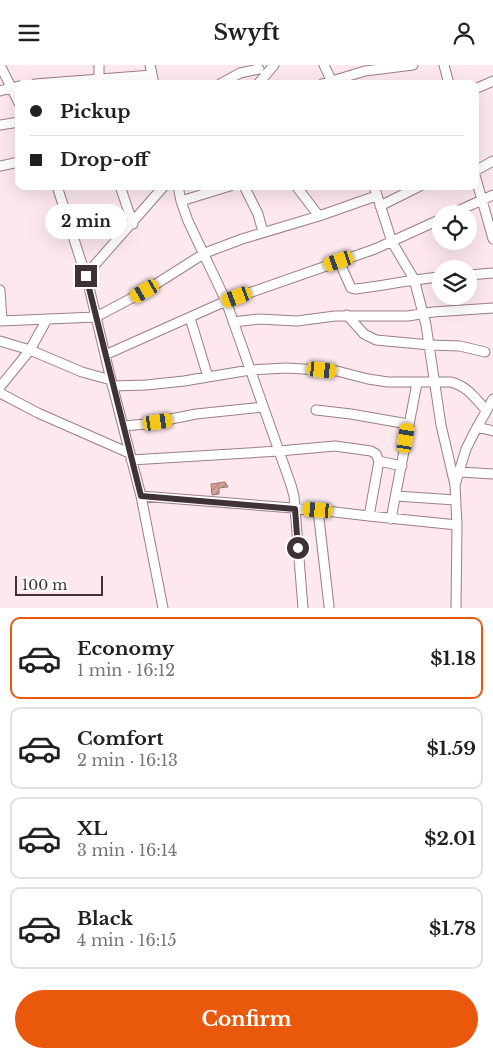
<!DOCTYPE html>
<meta charset="utf-8">
<style>
body{margin:0;font-family:"Libre Baskerville",serif;background:#f6f6f6;color:#202124;height:100vh;display:flex;flex-direction:column;font-size:19px;white-space:nowrap}
*{box-sizing:border-box;margin:0}
p{font-size:16px;color:#757577}
.icon{flex:none;width:28px;height:28px;fill:none;stroke:currentColor;stroke-width:2;stroke-linecap:round;stroke-linejoin:round}
.map{position:relative;height:543px;overflow:hidden}
.side{display:flex;flex-direction:column;background:#fff;flex:1}
.side>*{flex:none}
.guide{position:absolute;left:15px;top:15px;width:464px;height:110px;border-radius:10px;box-shadow:0 5px 20px #0002;display:grid;align-content:center;height:110px;padding:0 15px;background:#fff}
.tools{position:absolute;left:432px;top:140px;display:grid;gap:10px}
.tools a{display:grid;place-items:center;width:45px;height:45px;border-radius:50%;background:#fff;box-shadow:0 5px 20px #0002;font-size:25px}
.scale{position:absolute;left:15px;bottom:12px;width:88px;box-sizing:border-box;padding-left:5px;border:2px solid #3f3236;border-top:0;font-size:14px;line-height:18px;white-space:nowrap;color:#3f3236;-webkit-text-stroke:4px #fbfbfb;paint-order:stroke}
.end{position:absolute;width:22px;height:22px;margin:-11px;border:6px solid #3f3236;background:#fff;box-shadow:0 0 0 2px #fff}
.from{border-radius:50%}
.bubble{position:absolute;height:35px;border-radius:18px;background:#fff;box-shadow:0 5px 20px #0002;font-size:16px;font-weight:700;line-height:35px;text-align:center}
.car{position:absolute;width:15px;height:30px;margin:-15px -8px;border-radius:6px;box-shadow:0 0 4px 1px #0007;background:linear-gradient(#f5c518 24%,#345 0 40%,#f5c518 0 76%,#345 0 86%,#f5c518 0)}
.guide b{display:flex;align-items:center;gap:18px;height:48px;font-size:19px}
.guide b+b{border-top:1px solid #e0e0e0}
.guide i{width:12px;height:12px;background:#202124}
ul{padding:9px 0 0;list-style:none}
li{display:flex;align-items:center;gap:15px;height:82px;margin:0 10px 8px;padding:0 5px;border:2px solid #e0e0e0;border-radius:10px}
li div{flex:1}
li b{display:block;font-size:19px}
li em{font-style:normal;font-weight:700}
li.selected{border-color:#ea580c}
li>.icon{width:45px;height:45px;stroke-width:1.5}
.cta{display:flex;gap:10px;margin-top:auto;padding:10px 15px}
.cta a{flex:1;height:58px;border-radius:30px;background:#ea580c;color:#fff;font-size:20px;font-weight:700;line-height:58px;text-align:center}
header{display:flex;justify-content:space-between;align-items:center;height:65px;padding:0 15px;background:#fff;font-size:22px;font-weight:700}
.map>svg:first-child{display:block}
</style>
<header><svg class="icon" aria-label="menu" viewBox="0 0 24 24"><path d="M4 6h16M4 12h16M4 18h16"/></svg>Swyft<svg class="icon" aria-label="person" viewBox="0 0 24 24"><circle cx="12" cy="8" r="4"/><path d="M4 21q1-7 8-7t8 7"/></svg></header>
<div class="map">
<svg width="493" height="543" viewBox="0 0 493 543">
<defs>
<pattern id="building-hatch" width="6" height="6" patternUnits="userSpaceOnUse" patternTransform="scale(1.25)"><rect width="6" height="6" fill="#d8a196"/><path d="M-1 1l2-2M0 6l6-6M5 7l2-2" fill="none" stroke="#b1847b"/></pattern>
</defs>
<rect width="100%" height="100%" fill="#fce8ed"/>
<path fill="url(#building-hatch)" stroke="#957871" d="M225,417l3,5 -9,1v6l-7,1 -1,-11z"/>
<g fill="none" stroke-linecap="round" stroke-linejoin="round">
<defs>
<path id="minor" d="M0,0l19,38
M99,0v14
M150,0l4,19
M324,0l9,19
M444,0l5,19
M35,19l117,-9
M220,19l20,-11 19,-4
M258,19l16,-19
M322,19l43,-13 48,-6
M475,24l18,-8
M0,26l19,-5
M0,60l19,-3
M0,101l19,-4
M475,106l18,-10
M475,110l18,64
M57,121l31,97 23,97 30,116 22,112
M120,121l13,38
M178,121l3,15 7,20 38,80 65,184 3,11 9,112
M244,121l14,28 5,18
M296,121l23,30
M374,121l18,56 22,37 12,46 15,100 14,60 2,40 -1,83
M181,136l49,-15
M380,141l40,-20
M451,149l42,-19
M339,196l12,27 4,1c29,-3 57,-10 86,-12
M469,210l24,-2
M85,211l79,-90
M0,225l2,30
M347,250l17,19 12,6 54,5 30,1 25,6
M190,253l18,59
M0,256l96,-4 49,-26 60,-38 37,-14 77,-23 57,-20
M233,257l26,-3 38,2 38,-5h73l25,-4 60,-4
M0,276l30,9 52,22 29,8
M105,290l121,-54 149,-52 66,-30
M112,321l34,-1 38,-4 66,-11 36,-2 51,3 31,8 20,3h62c16,3 25,16 36,28
M0,322l30,-37 17,-31
M0,328l38,20 91,40
M316,345l35,4 57,10
M123,361l23,-2 50,-10 67,-7
M477,362l16,4
M131,395l148,-9 56,-5 36,5 5,3 3,7 -10,55
M379,396l23,5
M460,407l33,2
M455,420l11,-36 8,-16 19,-34
M141,431l177,14 51,6 88,9
M396,431l59,4
M318,445l11,96
M391,454l26,-136"/>
</defs>
<use href="#minor" stroke="#9c7e87" stroke-width="11"/>
<use href="#minor" stroke="#fff" stroke-width="9"/>
</g>
<g fill="none" stroke-linecap="round" stroke-linejoin="round">
<path stroke="#3f3236" stroke-width="6" d="M86,211l55,220 154,13 3,39"/>
</g>
</svg>
<div class="tools">
<a><svg class="icon" aria-label="locate" viewBox="0 0 24 24"><circle cx="12" cy="12" r="6"/><path d="M12 2v4M12 18v4M2 12h4M18 12h4"/></svg></a>
<a><svg class="icon" aria-label="layers" viewBox="0 0 24 24"><path d="M12 4l9 5-9 5-9-5zM3 14l9 5 9-5"/></svg></a>
</div>
<div class="scale">100 m</div>
<i class="end from" style="left:298px;top:483px"></i>
<i class="end" style="left:86px;top:211px"></i>
<div class="bubble" style="left:45px;top:139px;width:82px">2 min</div>
<i class="car" style="left:339px;top:196px;rotate:251deg"></i>
<i class="car" style="left:145px;top:226px;rotate:240deg"></i>
<i class="car" style="left:237px;top:232px;rotate:250deg"></i>
<i class="car" style="left:322px;top:305px;rotate:96deg"></i>
<i class="car" style="left:158px;top:357px;rotate:81deg"></i>
<i class="car" style="left:406px;top:373px;rotate:9deg"></i>
<i class="car" style="left:318px;top:445px;rotate:274deg"></i>
<div class="guide">
<b><i class="from"></i>Pickup</b>
<b><i></i>Drop-off</b>
</div>
</div>
<section class="side">
<ul>
<li class="selected"><svg class="icon" aria-label="car" viewBox="0 0 24 24"><path d="M5 17H2v-5l4-1 3-4h7l3 4 3 1v5h-3M9 17h6M6 11h13"/><circle cx="7" cy="17" r="2"/><circle cx="17" cy="17" r="2"/></svg><div><b>Economy</b><p>1 min · 16:12</p></div><em>$1.18</em></li>
<li><svg class="icon" aria-label="car" viewBox="0 0 24 24"><path d="M5 17H2v-5l4-1 3-4h7l3 4 3 1v5h-3M9 17h6M6 11h13"/><circle cx="7" cy="17" r="2"/><circle cx="17" cy="17" r="2"/></svg><div><b>Comfort</b><p>2 min · 16:13</p></div><em>$1.59</em></li>
<li><svg class="icon" aria-label="car" viewBox="0 0 24 24"><path d="M5 17H2v-5l4-1 3-4h7l3 4 3 1v5h-3M9 17h6M6 11h13"/><circle cx="7" cy="17" r="2"/><circle cx="17" cy="17" r="2"/></svg><div><b>XL</b><p>3 min · 16:14</p></div><em>$2.01</em></li>
<li><svg class="icon" aria-label="car" viewBox="0 0 24 24"><path d="M5 17H2v-5l4-1 3-4h7l3 4 3 1v5h-3M9 17h6M6 11h13"/><circle cx="7" cy="17" r="2"/><circle cx="17" cy="17" r="2"/></svg><div><b>Black</b><p>4 min · 16:15</p></div><em>$1.78</em></li>
</ul>
<div class="cta"><a>Confirm</a></div>
</section>
